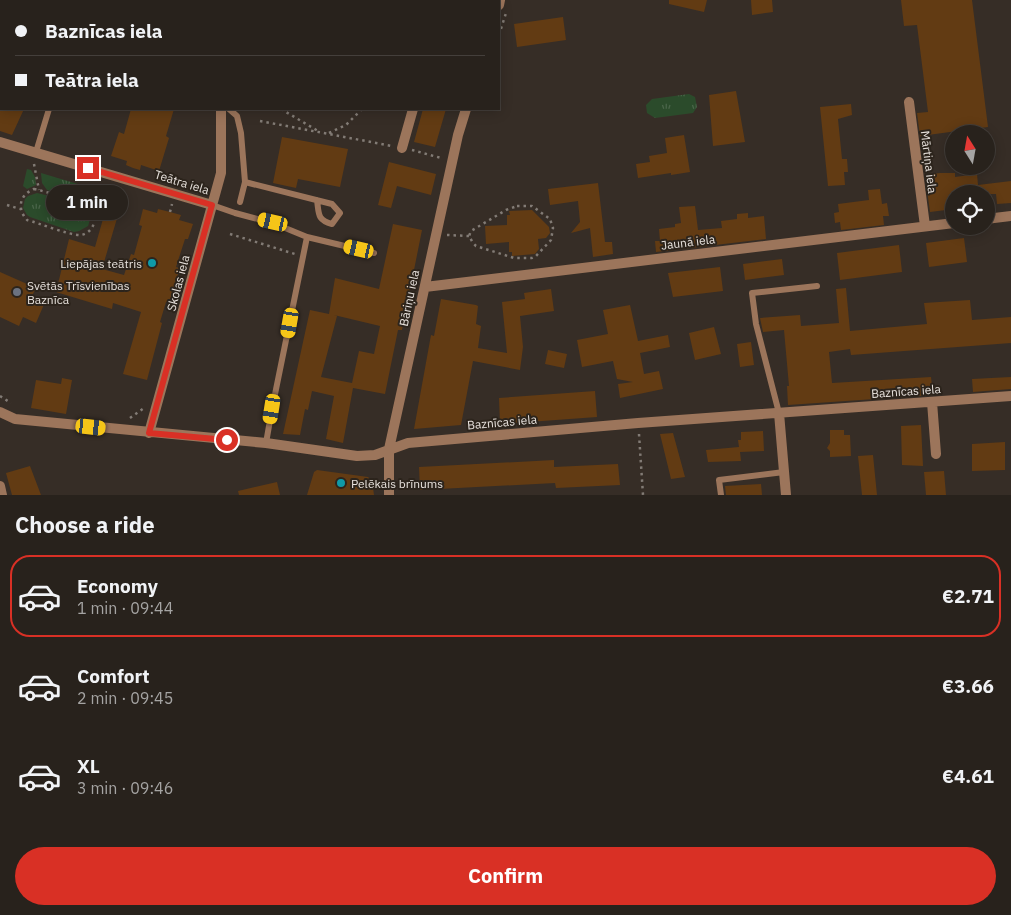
<!DOCTYPE html>
<meta charset="utf-8">
<style>
body{margin:0;font-family:"IBM Plex Sans",sans-serif;background:#342f29;color:#f1f3f6;height:100vh;display:flex;flex-direction:column;font-size:19px;white-space:nowrap}
*{box-sizing:border-box;margin:0}
p{font-size:16px;color:#a5a4a3}
.icon{flex:none;width:28px;height:28px;fill:none;stroke:currentColor;stroke-width:2;stroke-linecap:round;stroke-linejoin:round}
.map{position:relative;height:495px;overflow:hidden}
.side{display:flex;flex-direction:column;background:#28221c;flex:1}
.side>*{flex:none}
.top-card{position:absolute;left:0px;top:0px;width:500px;height:110px;box-shadow:0 2px 12px #0003,0 0 0 1px #443f3b;display:grid;align-content:center;height:110px;padding:0 15px;background:#28221c}
.needle{width:32px;rotate:349deg}
.tools{position:absolute;left:945px;top:125px;display:grid;gap:10px}
.tools a{display:grid;place-items:center;width:50px;height:50px;border-radius:50%;background:#28221c;box-shadow:0 2px 12px #0003,0 0 0 1px #443f3b;font-size:25px}
.end{position:absolute;width:22px;height:22px;margin:-11px;border:6px solid #d93025;background:#fff;box-shadow:0 0 0 2px #fff}
.from{border-radius:50%}
.bubble{position:absolute;height:35px;border-radius:18px;background:#28221c;box-shadow:0 2px 12px #0003,0 0 0 1px #443f3b;font-size:16px;font-weight:800;line-height:35px;text-align:center}
.car{position:absolute;width:15px;height:30px;margin:-15px -8px;border-radius:6px;box-shadow:0 0 4px 1px #0007;background:linear-gradient(#f5c518 24%,#345 0 40%,#f5c518 0 76%,#345 0 86%,#f5c518 0)}
.top-card b{display:flex;align-items:center;gap:18px;height:48px;font-size:19px}
.top-card b+b{border-top:1px solid #443f3b}
.top-card i{width:12px;height:12px;background:#f1f3f6}
ul{padding:0;list-style:none}
li{display:flex;align-items:center;gap:15px;height:82px;margin:0 10px 8px;padding:0 5px;border:2px solid transparent;border-radius:20px}
li div{flex:1}
li b{display:block;font-size:19px}
li em{font-style:normal;font-weight:800}
li.active{border-color:#d93025}
li>.icon{width:45px;height:45px;stroke-width:1.5}
h2{padding:0 15px;font-size:22px;line-height:60px}
.cta{display:flex;gap:10px;margin-top:auto;padding:10px 15px}
.cta a{flex:1;height:58px;border-radius:30px;background:#d93025;color:#fff;font-size:20px;font-weight:800;line-height:58px;text-align:center}
.map>svg:first-child{display:block}
</style>
<div class="map">
<svg width="1011" height="495" viewBox="0 0 1011 495">
<defs>
<pattern id="grass-tufts" width="24" height="20" patternUnits="userSpaceOnUse" patternTransform="scale(1.25)"><rect width="24" height="20" fill="#2b4b2b"/><path d="M3 7l-1-3M5 7V3M7 7l1-3M15 17l-1-3M17 17v-4M19 17l1-3" fill="none" stroke="#4a6549"/></pattern>
</defs>
<rect width="100%" height="100%" fill="#362d26"/>
<path fill="url(#grass-tufts)" d="M689,94l6,3 2,10 -4,6 -38,5 -8,-5 -1,-8 6,-6z
M27,169l4,1 4,7 1,8 -9,4 -4,-3z
M41,173l70,21 -7,6 -11,3 -46,-13 -5,-7z
M37,193c11,3 44,9 50,17 4,5 3,11 1,16l-9,5 -5,1 -44,-15 -3,-2 -4,-7 2,-9 3,-3z"/>
<path fill="#623b13" fill-rule="evenodd" d="M669,0h38l-3,12 -35,-8z
M751,0h21l1,12 -21,3z
M901,0h71l16,127 -68,9 -3,-23 11,-1 -11,-87 -13,1z
M563,17l3,23 -49,7 -3,-23z
M736,91l9,51 -32,4 -4,-51z
M851,104l1,11 -14,4 4,40h5l1,13h-4l1,13 -17,1 -8,-79z
M0,109h24l-12,26 -12,-4z
M131,109h43l-8,27 3,2 -10,33 -18,-6 -1,5 -7,-2 -7,-3 1,-4 -16,-5 8,-24 5,2z
M423,109h23l-11,38 -21,-5z
M684,135l6,37 -19,3v-2l-33,5 -2,-14 14,-2 -1,-6 18,-3 -2,-15z
M282,137l66,12 -8,38 -42,-8 -2,9 -23,-5z
M389,162l47,12 -5,21 -34,-9 -6,22 -13,-3z
M940,173h15v4l22,-3 1,11 33,-4v22l-14,1 -1,-10h-42v15l-24,3 -5,-37z
M598,183l7,59h7l1,12 -20,3 -3,-29 -19,5 9,-11 -2,-21 -28,4 -2,-16z
M880,189l2,15 5,-1 2,13h-6l1,9 -43,5 -1,-8 -5,1 -1,-10 5,-1 -1,-8 31,-4 -1,-10z
M695,206l3,24 24,-2 -1,-7 16,-2v-5l11,-1v5l16,-2 2,23 -110,13 -1,-11h5l-1,-12 16,-2v-3l6,-1 -2,-16z
M143,209l14,4 1,-4 12,3 11,3 -2,5 14,4 -5,15h-3l-9,28 3,1 -1,6 -7,24 -2,4h-3l-6,20 2,1 -15,57 -24,-6 18,-62 -28,-9 -1,6 -56,-17 13,-53 26,8 10,-35 13,3 -16,54 22,6 7,-21 3,1 8,-29 -3,-1z
M532,210l17,17 1,6 -4,5 -8,1 1,10 -4,5 -23,2v-4h-3v-10l-23,2 -1,-18 22,-1v-10h3l-1,-4z
M393,224l29,6 -20,100h-4l-13,64 -32,-6 -10,55 -17,-4 8,-43 -22,-5 -4,19 -3,-1 -5,26 -17,-1 27,-124 19,4 6,-36 44,11zM334,315l46,11 -6,28 -15,-3 -7,32 -31,-6 16,-61z
M964,238l3,24 -38,5 -3,-24z
M899,245l3,27 -62,8 -3,-27z
M782,259l2,16 -39,5 -2,-16z
M720,267l3,24 -50,6 -5,-24z
M0,272l36,16 -4,8 13,6 -9,21 -13,-6 -4,9 -19,-9z
M846,288l4,43 77,-7 -3,-21 46,-3 2,20 39,-3v26l-160,12 -1,-6 -21,3 3,31 99,-6 2,18 -145,10 -1,-19h2l-5,-56 -21,2 -3,-14 40,-3 1,11 38,-3 -3,-34z
M551,289l3,22 -34,5 3,31 -3,23 -47,-9 -12,64 -47,4 17,-94 3,1 7,-37 35,6 2,1 -2,18 5,2 -3,22 29,5 -5,-51 23,-3 -1,-6z
M630,305l8,36 30,-6 2,12 -30,6 4,21 15,-3 4,18 -43,9 -2,-14 15,-2 -16,-3 -4,-18 -31,6 -5,-27 31,-6 -5,-24z
M714,327l7,27 -26,6 -6,-27z
M751,342l3,23 -14,2 -3,-23z
M548,350l19,4 -3,14 -19,-4z
M1011,377v12l-38,3 -1,-13z
M62,378l10,2 -6,34 -35,-6 5,-28 25,4z
M595,391l2,26 -97,7 -1,-26z
M921,425l2,41 -21,-1 -1,-39z
M830,430h14v5h6l1,21 -21,1v-6l-3,-3 3,-5z
M763,431l1,20 -24,1 1,9 -33,1 -2,-12 33,-3 -1,-7h3v-8z
M673,433l12,44 -14,2 -11,-45z
M1005,442v28l-33,1v-27z
M873,455l4,40h-15l-4,-39z
M554,460v7l64,-3 2,21 -64,3 -1,-5 -135,7 -1,-23z
M30,466l11,29h-29l-6,-22z
M317,470l51,7 4,4 2,14h-67l7,-23z
M944,471l2,24h-20l-2,-23z
M277,482l3,13h-41l-1,-4z
M761,484l1,11h-36l-1,-9z"/>
<g fill="none" stroke-linecap="round" stroke-linejoin="round">
<path stroke="#827b75" stroke-width="2.5" stroke-dasharray="2.5 4" stroke-linecap="butt" d="M186,1l1,-1
M499,35l7,-22
M281,109l37,22
M260,121l132,25
M329,133l17,-8 16,-16
M412,150l29,8
M34,164l5,26
M34,189l5,1c12,4 44,10 52,18 8,10 2,26 -11,27 -12,0 -41,-12 -53,-15 -10,-11 -8,-25 7,-31z
M7,205l13,4
M517,206h15l18,13 3,9 -2,12 -15,16 -4,2h-18l-38,-12 -3,-3 -4,-7 2,-5 35,-21z
M92,210l30,-19
M170,212l2,-8
M230,234l65,20
M447,235l22,1
M0,396l11,7
M130,418l14,-10
M639,434l4,61"/>
<path stroke="#9c755b" stroke-width="6" d="M396,1v-1
M436,1v-1
M229,109l8,7 4,17 4,49 -5,20
M36,152l13,-43
M245,182l87,22 8,9 -8,11c-15,-4 -13,-10 -15,-24
M212,205l23,8 38,10 34,14 -35,172 -6,34
M307,237l67,16
M779,413l-23,-89 -4,-31 65,-7
M721,495l-2,-15 65,-8"/>
<path stroke="#9c755b" stroke-width="10" d="M0,39h1"/>
<path stroke="#9c755b" stroke-width="10" d="M222,1v-1
M499,5l1,-5
M909,102l16,124
M0,142l212,63
M402,148l11,-39
M986,219l25,-3
M425,287l529,-64
M932,402l4,52
M0,412l15,7 251,24 91,13 18,-1 33,-12 230,-20 373,-27
M779,413l7,82
M149,433l72,-260v-64
M0,486l2,9
M389,495v-46l69,-314 8,-26"/>
<path stroke="#9c755b" stroke-width="10" d="M11,1l1,-1
M0,28l1,-3"/>
<path stroke="#cfc9c3" stroke-width="1" d="M0,10l1,-3"/>
</g>
<g fill="none" stroke-linecap="round" stroke-linejoin="round">
<path stroke="#d93025" stroke-width="6" d="M88,168l124,37 -63,228 78,7"/>
</g>
<g fill="#0f9aa8" stroke="#2c241c" stroke-width="2">
<circle cx="152" cy="263" r="5"/>
<circle cx="341" cy="483" r="5"/>
</g>
<circle fill="#6b7280" stroke="#2c241c" stroke-width="2" cx="17" cy="292" r="5"/>
<g text-anchor="middle" dominant-baseline="central" stroke-width="4" stroke-linejoin="round" paint-order="stroke">
<g font-size="12" fill="#e8e2dd" stroke="#2c241c">
<text transform="translate(929 162) rotate(83)">Mārtiņa iela</text>
<text transform="translate(182 182) rotate(17)">Teātra iela</text>
<text transform="translate(688 242) rotate(-7)">Jaunā iela</text>
<text transform="translate(178 283) rotate(-75)">Skolas iela</text>
<text transform="translate(409 298) rotate(-78)">Bāriņu iela</text>
<text transform="translate(906 391) rotate(-4)">Baznīcas iela</text>
<text transform="translate(502 422) rotate(-5)">Baznīcas iela</text>
</g>
<g font-size="12" fill="#e8e2dd" stroke="#2c241c" text-anchor="start">
<text x="142" y="263" text-anchor="end">Liepājas teātris</text>
<text x="27" y="285">Svētās Trīsvienības<tspan x="27" dy="14">Baznīca</tspan></text>
<text x="351" y="483">Pelēkais brīnums</text>
</g>
</g>
</svg>
<div class="tools">
<a><svg class="needle" viewBox="-14 -14 28 28"><path d="M0-13l5 13h-10z" fill="#e53935"/><path d="M0 13l5-13h-10z" fill="#a5a4a3"/></svg></a>
<a><svg class="icon" aria-label="locate" viewBox="0 0 24 24"><circle cx="12" cy="12" r="6"/><path d="M12 2v4M12 18v4M2 12h4M18 12h4"/></svg></a>
</div>
<i class="end from" style="left:227px;top:440px"></i>
<i class="end" style="left:88px;top:168px"></i>
<div class="bubble" style="left:46px;top:185px;width:82px">1 min</div>
<i class="car" style="left:273px;top:222px;rotate:283deg"></i>
<i class="car" style="left:359px;top:249px;rotate:283deg"></i>
<i class="car" style="left:290px;top:323px;rotate:190deg"></i>
<i class="car" style="left:272px;top:409px;rotate:189deg"></i>
<i class="car" style="left:91px;top:427px;rotate:96deg"></i>
<div class="top-card">
<b><i class="from"></i>Baznīcas iela</b>
<b><i></i>Teātra iela</b>
</div>
</div>
<section class="side">
<h2>Choose a ride</h2>
<ul>
<li class="active"><svg class="icon" aria-label="car" viewBox="0 0 24 24"><path d="M5 17H2v-5l4-1 3-4h7l3 4 3 1v5h-3M9 17h6M6 11h13"/><circle cx="7" cy="17" r="2"/><circle cx="17" cy="17" r="2"/></svg><div><b>Economy</b><p>1 min · 09:44</p></div><em>€2.71</em></li>
<li><svg class="icon" aria-label="car" viewBox="0 0 24 24"><path d="M5 17H2v-5l4-1 3-4h7l3 4 3 1v5h-3M9 17h6M6 11h13"/><circle cx="7" cy="17" r="2"/><circle cx="17" cy="17" r="2"/></svg><div><b>Comfort</b><p>2 min · 09:45</p></div><em>€3.66</em></li>
<li><svg class="icon" aria-label="car" viewBox="0 0 24 24"><path d="M5 17H2v-5l4-1 3-4h7l3 4 3 1v5h-3M9 17h6M6 11h13"/><circle cx="7" cy="17" r="2"/><circle cx="17" cy="17" r="2"/></svg><div><b>XL</b><p>3 min · 09:46</p></div><em>€4.61</em></li>
</ul>
<div class="cta"><a>Confirm</a></div>
</section>
